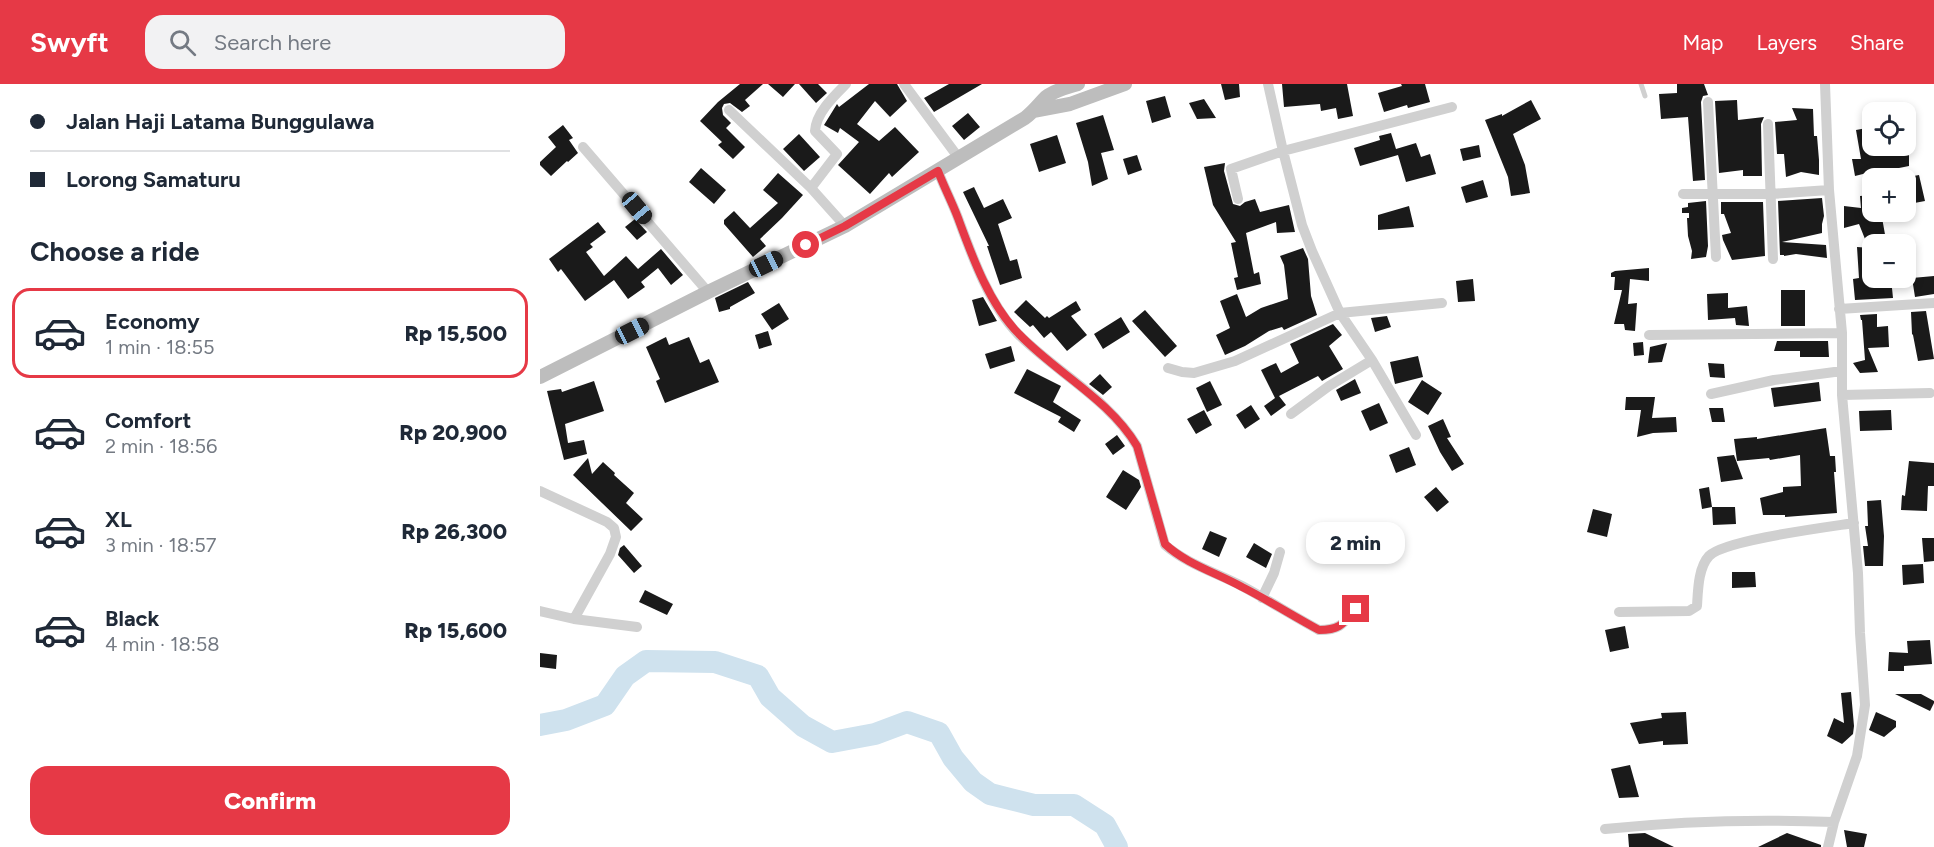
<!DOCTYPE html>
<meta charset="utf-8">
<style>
body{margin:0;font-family:Figtree,sans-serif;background:#f2f2f3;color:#1f2937;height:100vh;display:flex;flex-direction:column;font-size:22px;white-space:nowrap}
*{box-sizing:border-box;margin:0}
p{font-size:20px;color:#747a83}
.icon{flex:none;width:33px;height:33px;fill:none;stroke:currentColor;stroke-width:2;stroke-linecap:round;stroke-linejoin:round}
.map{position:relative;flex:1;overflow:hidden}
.details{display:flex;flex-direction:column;background:#fff;width:540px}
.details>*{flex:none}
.banner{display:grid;align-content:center;height:132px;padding:0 30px;background:#fff}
.buttons{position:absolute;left:1322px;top:18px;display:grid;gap:12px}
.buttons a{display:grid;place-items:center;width:54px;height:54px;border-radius:12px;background:#fff;box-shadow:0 3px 9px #0003;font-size:30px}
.end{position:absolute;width:27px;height:27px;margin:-14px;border:8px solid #e63946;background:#fff;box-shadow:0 0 0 3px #fff}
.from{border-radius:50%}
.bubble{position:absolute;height:42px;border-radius:18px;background:#fff;box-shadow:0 3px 9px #0003;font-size:20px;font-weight:800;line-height:42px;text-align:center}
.car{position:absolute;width:18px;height:36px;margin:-18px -9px;border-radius:8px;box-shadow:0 0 4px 2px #0007;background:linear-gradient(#222 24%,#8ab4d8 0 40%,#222 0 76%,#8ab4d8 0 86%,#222 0)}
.banner b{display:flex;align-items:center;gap:21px;height:57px;font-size:22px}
.banner b+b{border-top:2px solid #e0e1e3}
.banner i{width:15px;height:15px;background:#1f2937}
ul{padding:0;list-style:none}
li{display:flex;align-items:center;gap:18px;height:90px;margin:0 12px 9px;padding:0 18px;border:3px solid transparent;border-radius:18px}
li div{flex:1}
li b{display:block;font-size:22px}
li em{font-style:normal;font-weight:800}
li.selected{border-color:#e63946}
li>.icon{width:54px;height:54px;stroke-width:1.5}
h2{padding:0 30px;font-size:27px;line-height:72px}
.button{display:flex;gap:12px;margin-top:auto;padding:12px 30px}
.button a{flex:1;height:69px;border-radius:18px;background:#e63946;color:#fff;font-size:24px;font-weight:800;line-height:69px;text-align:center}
header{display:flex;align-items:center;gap:36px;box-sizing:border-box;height:84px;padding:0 30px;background:#e63946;color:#fff}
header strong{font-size:28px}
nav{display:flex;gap:33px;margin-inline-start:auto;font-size:21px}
.search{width:420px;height:54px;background:#f2f2f3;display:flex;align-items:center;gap:15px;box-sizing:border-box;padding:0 21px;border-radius:18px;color:#747a83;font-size:22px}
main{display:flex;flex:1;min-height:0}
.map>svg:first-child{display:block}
</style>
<header>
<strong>Swyft</strong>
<div class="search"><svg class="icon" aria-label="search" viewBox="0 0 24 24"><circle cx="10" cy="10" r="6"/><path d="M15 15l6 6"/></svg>Search here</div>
<nav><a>Map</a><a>Layers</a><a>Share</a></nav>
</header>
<main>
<section class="details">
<div class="banner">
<b><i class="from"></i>Jalan Haji Latama Bunggulawa</b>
<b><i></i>Lorong Samaturu</b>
</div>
<h2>Choose a ride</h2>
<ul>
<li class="selected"><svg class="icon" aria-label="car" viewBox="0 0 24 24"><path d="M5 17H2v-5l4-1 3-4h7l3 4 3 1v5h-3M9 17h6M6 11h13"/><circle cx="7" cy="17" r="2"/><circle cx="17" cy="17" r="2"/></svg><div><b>Economy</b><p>1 min · 18:55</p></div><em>Rp 15,500</em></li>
<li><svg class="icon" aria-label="car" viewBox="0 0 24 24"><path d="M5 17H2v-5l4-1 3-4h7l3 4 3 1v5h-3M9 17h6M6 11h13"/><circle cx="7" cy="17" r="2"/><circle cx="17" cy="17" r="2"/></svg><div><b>Comfort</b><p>2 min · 18:56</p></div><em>Rp 20,900</em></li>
<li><svg class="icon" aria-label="car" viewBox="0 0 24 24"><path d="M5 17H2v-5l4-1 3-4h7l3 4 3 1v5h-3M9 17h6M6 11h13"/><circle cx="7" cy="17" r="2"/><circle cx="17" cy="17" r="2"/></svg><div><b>XL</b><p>3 min · 18:57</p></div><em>Rp 26,300</em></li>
<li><svg class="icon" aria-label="car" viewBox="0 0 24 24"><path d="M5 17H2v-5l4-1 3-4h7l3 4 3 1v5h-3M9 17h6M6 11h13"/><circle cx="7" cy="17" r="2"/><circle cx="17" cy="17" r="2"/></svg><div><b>Black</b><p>4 min · 18:58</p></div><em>Rp 15,600</em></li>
</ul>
<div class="button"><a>Confirm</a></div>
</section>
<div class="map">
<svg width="1394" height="763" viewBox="0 0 1394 763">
<rect width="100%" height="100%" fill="#fff"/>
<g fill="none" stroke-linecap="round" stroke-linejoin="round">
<path stroke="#cfe2ee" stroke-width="22" d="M0,641l26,-5 39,-15 20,-29 21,-15 69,1 43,14 12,21 33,29 29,16 43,-8 32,-12 32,11 14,25 20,24 17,12 44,11h40l31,20 12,22"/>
</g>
<path fill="#1a1a1a" d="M200,0h23l-18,16 5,6 -8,6 -12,-9 -6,1 -2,4 1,7 8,8 -5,5 19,19 -12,12 -15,-14 4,-3 -22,-21 18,-19z
M228,0h27l-12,13z
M259,0h19l9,9 -11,10z
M329,0h28l10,17 -17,16 -15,-16 -18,23 22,17 16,-14 24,25 -27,25 -3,-4 -19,21 -32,-29 21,-23 -19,-14 -2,5 -14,-8 13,-21 2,3z
M409,0h33l-48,28 -10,-14z
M681,0h18l1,13 -15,3z
M742,0h65l6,32 -15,3 -2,-11 -15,3 -1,-7 -36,3z
M861,0h24l5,18 -22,6 -1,-3 -23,7 -6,-19 24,-7z
M1137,0h27l4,11 -5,1 -2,6 4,78 -12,1 -5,-64 -27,2 -2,-25 18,-1z
M625,12l6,21 -19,6 -6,-22z
M664,15l12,19 -19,1 -8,-16z
M991,16l10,19 -28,15 12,31 5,28 -19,3 -3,-19 -23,-57 17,-6v2z
M1197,16l1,20 26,-3 -3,7 1,52h-19v-6l-24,3 -4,-72z
M1252,24l21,1 1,27h3l2,24v15l-18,-3 -15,5 -2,-23h-7l-2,-32 22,-2z
M428,29l12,14 -16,13 -12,-14z
M563,31l11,35 -13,3 7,26 -16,7 -4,-24 -12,-39z
M23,41l10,13 -4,2 9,13 -10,9 -1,-1 -16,15 -11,-11v-3l16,-15 -8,-10z
M1332,43v19h22l1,9 14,-2v13l-15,3 -1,-1 -22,2v2l-16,4 -3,-17h9l-5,-29z
M851,49l5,16 20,-6 5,14 9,-3 6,20 -30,8 -8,-27 -38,11 -6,-18 26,-8 -1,-4z
M259,50l21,23 -16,14 -21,-22z
M517,51l9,28 -27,9 -9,-28z
M939,61l2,12 -18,4 -3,-12z
M597,71l5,15 -14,5 -5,-16z
M685,79l-1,8 9,33 7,2 5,-4 10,-3 5,13 29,-7 6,27 -18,1 -1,-11 -30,11 8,41 5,-2 2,12 -24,6 -3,-12 4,-1 -7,-34 5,-1 -23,-37 -9,-38z
M161,84l25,22 -12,14 -25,-22z
M238,89l25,22 -21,23 -22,21 6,7 -13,11 -29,-33v-4l10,-9 16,17 28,-25 -15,-13z
M1379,91l6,26 -16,3 -4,-26h-2z
M943,96l5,17 -22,6 -5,-16z
M434,103l10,21 19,-9 9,19 -14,6 12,37 7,-2 5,19 -22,7 -13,-39h2l-26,-54z
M1332,111v17h9l5,28 -19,4 -8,-20 -15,4v-22l17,2 -1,-12z
M1282,114l2,18 -2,8v9l-40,9 44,3 1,13 -31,-4 -12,2v-1h-4l-2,-54z
M1166,117l2,45 -2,11 -15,2 1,-8 -4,-15 -1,-18h2v-5h-7v-5l6,-1v-4z
M1181,118h42l2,54 -33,4 -9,-20 -1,-5 9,-2 -7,-19h-3z
M869,122l5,21 -36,3v-15z
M95,135l12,13 -10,8 -12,-13z
M58,138l8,10 -16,12 3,3 -7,5 18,24 22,-20 12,13 23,-20 22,26 -12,10 -13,-17 -17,14 4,5 -17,12 -14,-19 -29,21 -24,-32 -3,3 -9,-13z
M1317,163l15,1v30h19l2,20 -38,2 -2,-21 6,-1z
M763,164l5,11 3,37 6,19 -33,15 -2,-3 -13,4 -24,15 -20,9 -9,-20 14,-7 -10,-27 17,-7 9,23 15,-9 27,-9 -4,-34 -4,-9z
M1109,184v13l-19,-2 -2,25 9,-1 -2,28 -10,-1 -1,-6h-10l8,-34h-8l1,-13h-4v-4l4,-2z
M1394,192v18l-19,3 -3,-19z
M933,195l2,22 -17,1 -2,-21z
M208,198l7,11 -25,14v2l-11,3 -4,-14z
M1241,206h24v36h-24z
M1188,209v15l19,-2 2,20 -13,-1 -1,-7 -27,2 -1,-26z
M443,213l14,24 -18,5 -7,-26z
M486,216l19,18 2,-2 2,2 27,-17 5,9 -10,6 16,19 -20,16 -16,-19 -7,6 -11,-13 -3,2 -16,-15z
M239,219l10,16 -17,11 -11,-16z
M605,226l32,36 -12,11 -33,-36z
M1386,227l8,48 -16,2 -5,-26 -1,-1 -1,-22z
M1337,230v13l11,-1 1,21 -21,1 10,24 -18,1 -7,-10 12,-3 -3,-40h-1l-1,-5z
M847,232l4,11 -16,5 -4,-14z
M581,233l9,15 -27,17 -9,-15z
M793,240l9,11 -13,11 14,23 -21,12 -4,-5 -39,20 7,9 -15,11 -7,-10 11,-8 -14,-28 15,-7 5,10 18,-10 -9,-19z
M228,247l4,14 -13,4 -4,-14z
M126,253l3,8 20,-8 11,26 9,-4 10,23 -54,21 -9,-22 4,-2 -14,-32z
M1237,257h51l1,16h-29v-6h-26z
M1103,258l1,13 -10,1 -1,-13z
M1127,259l-5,19 -14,1 2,-16z
M471,262l4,15 -25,8 -5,-15z
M878,272l5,21 -28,7 -5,-22z
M1168,279l16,1 1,14 -15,-1z
M487,285l34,17 -8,16 28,18 -7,12 -16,-10 3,-5 -47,-24z
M560,290l12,13 -9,8 -14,-11z
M815,295l6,14 -20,8 -5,-11z
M882,296l20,13 -14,22 -20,-13z
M54,297l10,30 -39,13 3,19 16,-3 3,14 -23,6 -17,-69 14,-2 1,3z
M670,297l12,24 -15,7 -11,-24z
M1279,298l2,19 -47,6 -3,-19z
M1086,313h29l-3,21 24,-1 1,15 -24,1 -16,4 4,-27h-16z
M839,319l9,20 -18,8 -9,-20z
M711,321l9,14 -15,10 -9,-14z
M1169,324h14l2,14h-13z
M664,326l8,15 -16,9 -9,-15z
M1351,326l1,20 -32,1 -1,-20z
M903,335l8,18 -4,1 17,26 -12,7 -12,-19 -12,-26z
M1286,344l4,28h5l1,16h-2l3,41 -52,4v-2h-22l-3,-17 23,-6v-5l18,-1 -1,-31 -30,5 -1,-2 -32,3 -3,-22 23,-2v2z
M577,351l8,11 -12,9 -8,-11z
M869,363l7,18 -20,8 -7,-18z
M1194,371l9,24 -22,3 -4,-25z
M48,374l4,16 11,-12 12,11 -1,2 20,18 -8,10 17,16 -12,12 -58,-56z
M1369,377l25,2v23h-6l-1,25 -26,-1 1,-15 3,1z
M583,386l16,10 2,7 -15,23 -20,-13z
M896,403l13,15 -12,10 -13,-15z
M1169,403l3,20 -10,2 -3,-20z
M1341,416l3,36 -1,30h-18l-2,-20h5l-3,-20h3l-1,-25z
M1172,423h23l1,17 -23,1z
M1053,425l19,5 -5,23 -20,-5z
M670,447l17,7 -8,19 -17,-8z
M1382,454h12v23l-10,1z
M714,459l18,11 -6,14 -20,-11z
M84,461l18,21 -8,7 -16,-18 2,-7z
M1383,480l1,19 -21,2 -1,-20z
M1192,488h23l1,15 -24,1z
M105,506l28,14 -6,11 -28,-13z
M1085,542l4,22 -19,4 -5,-22z
M1390,556l2,24 -28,2v5h-16l1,-19 19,1 -1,-12z
M0,569l17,2 -1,14 -16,-2z
M1311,608l3,34 -1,8 -11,10 -15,-8 7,-18 10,5 -3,-30z
M1355,610h26l13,7v2l-4,8z
M1146,628l2,32 -25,1v-4l-24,3 -9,-21 32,-5 -1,-5z
M1336,628l20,9v6l-12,10 -15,-7z
M1090,681l9,32 -20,1 -8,-29z
M1304,746l23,4 -3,13h-17z
M1105,749l29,14h-45l-1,-13z
M1247,749l34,12v2h-63z"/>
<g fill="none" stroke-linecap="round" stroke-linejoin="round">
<path stroke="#d0d0d0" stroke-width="5" d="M1101,0l4,12"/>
<path stroke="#d0d0d0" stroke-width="10" d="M364,0l54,73
M728,0l15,67 19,74 10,26 28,62 32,47 44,75
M1285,0l4,106 13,143v62l16,178 2,60 5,72 -8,51 -23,66 -6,25
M1168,18l8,155
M189,26l82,78
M1228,40l5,135
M43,63l125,145
M398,87c6,16 14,31 20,47 14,38 31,86 60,116 38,38 91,65 119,112l28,99c22,19 52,28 77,41 26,14 51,30 77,44 21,0 24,-6 36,-21
M1143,110h88l58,-4
M698,115l-7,-30 52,-18 169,-44
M305,142l-34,-38 26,-34 -22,-23c1,-18 19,-35 31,-47
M1299,225l95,-6
M1109,251l193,-2
M628,284l14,4 12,1 41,-12 105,-48 102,-10
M1171,310l63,-14 68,-9
M1302,311l88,-2
M751,330l38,-28 43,-26
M0,407l67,31 7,6 2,9 -6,17 -36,65 -34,-8
M722,514l12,-25 6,-21
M1079,528l70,-1 8,-5c1,-15 1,-38 12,-50 15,-16 119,-29 145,-33
M34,535l63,8
M1065,745c76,-8 153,-10 229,-7"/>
<path stroke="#bdbdbd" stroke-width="14" d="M493,27l37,-7 55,-20
M0,293l168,-85 137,-66 180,-108c8,-6 14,-14 21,-21 9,-7 22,-10 32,-13"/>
</g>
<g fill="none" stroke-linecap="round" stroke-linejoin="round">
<path stroke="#e63946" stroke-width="8" d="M266,161l39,-19 93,-55c6,16 14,31 20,47 14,38 31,86 61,116 37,39 90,65 118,112l28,98c21,20 52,29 77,43 26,13 51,29 77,43 21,0 24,-6 37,-21"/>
</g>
</svg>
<div class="buttons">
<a><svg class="icon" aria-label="locate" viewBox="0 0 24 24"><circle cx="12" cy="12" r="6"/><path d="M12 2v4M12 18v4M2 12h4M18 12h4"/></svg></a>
<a>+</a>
<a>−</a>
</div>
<i class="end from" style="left:266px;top:161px"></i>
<i class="end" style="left:816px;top:525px"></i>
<div class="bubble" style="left:766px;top:438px;width:99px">2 min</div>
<i class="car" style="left:97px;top:124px;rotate:140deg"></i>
<i class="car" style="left:226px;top:180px;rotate:64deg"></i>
<i class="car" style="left:92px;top:247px;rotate:63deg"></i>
</div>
</main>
